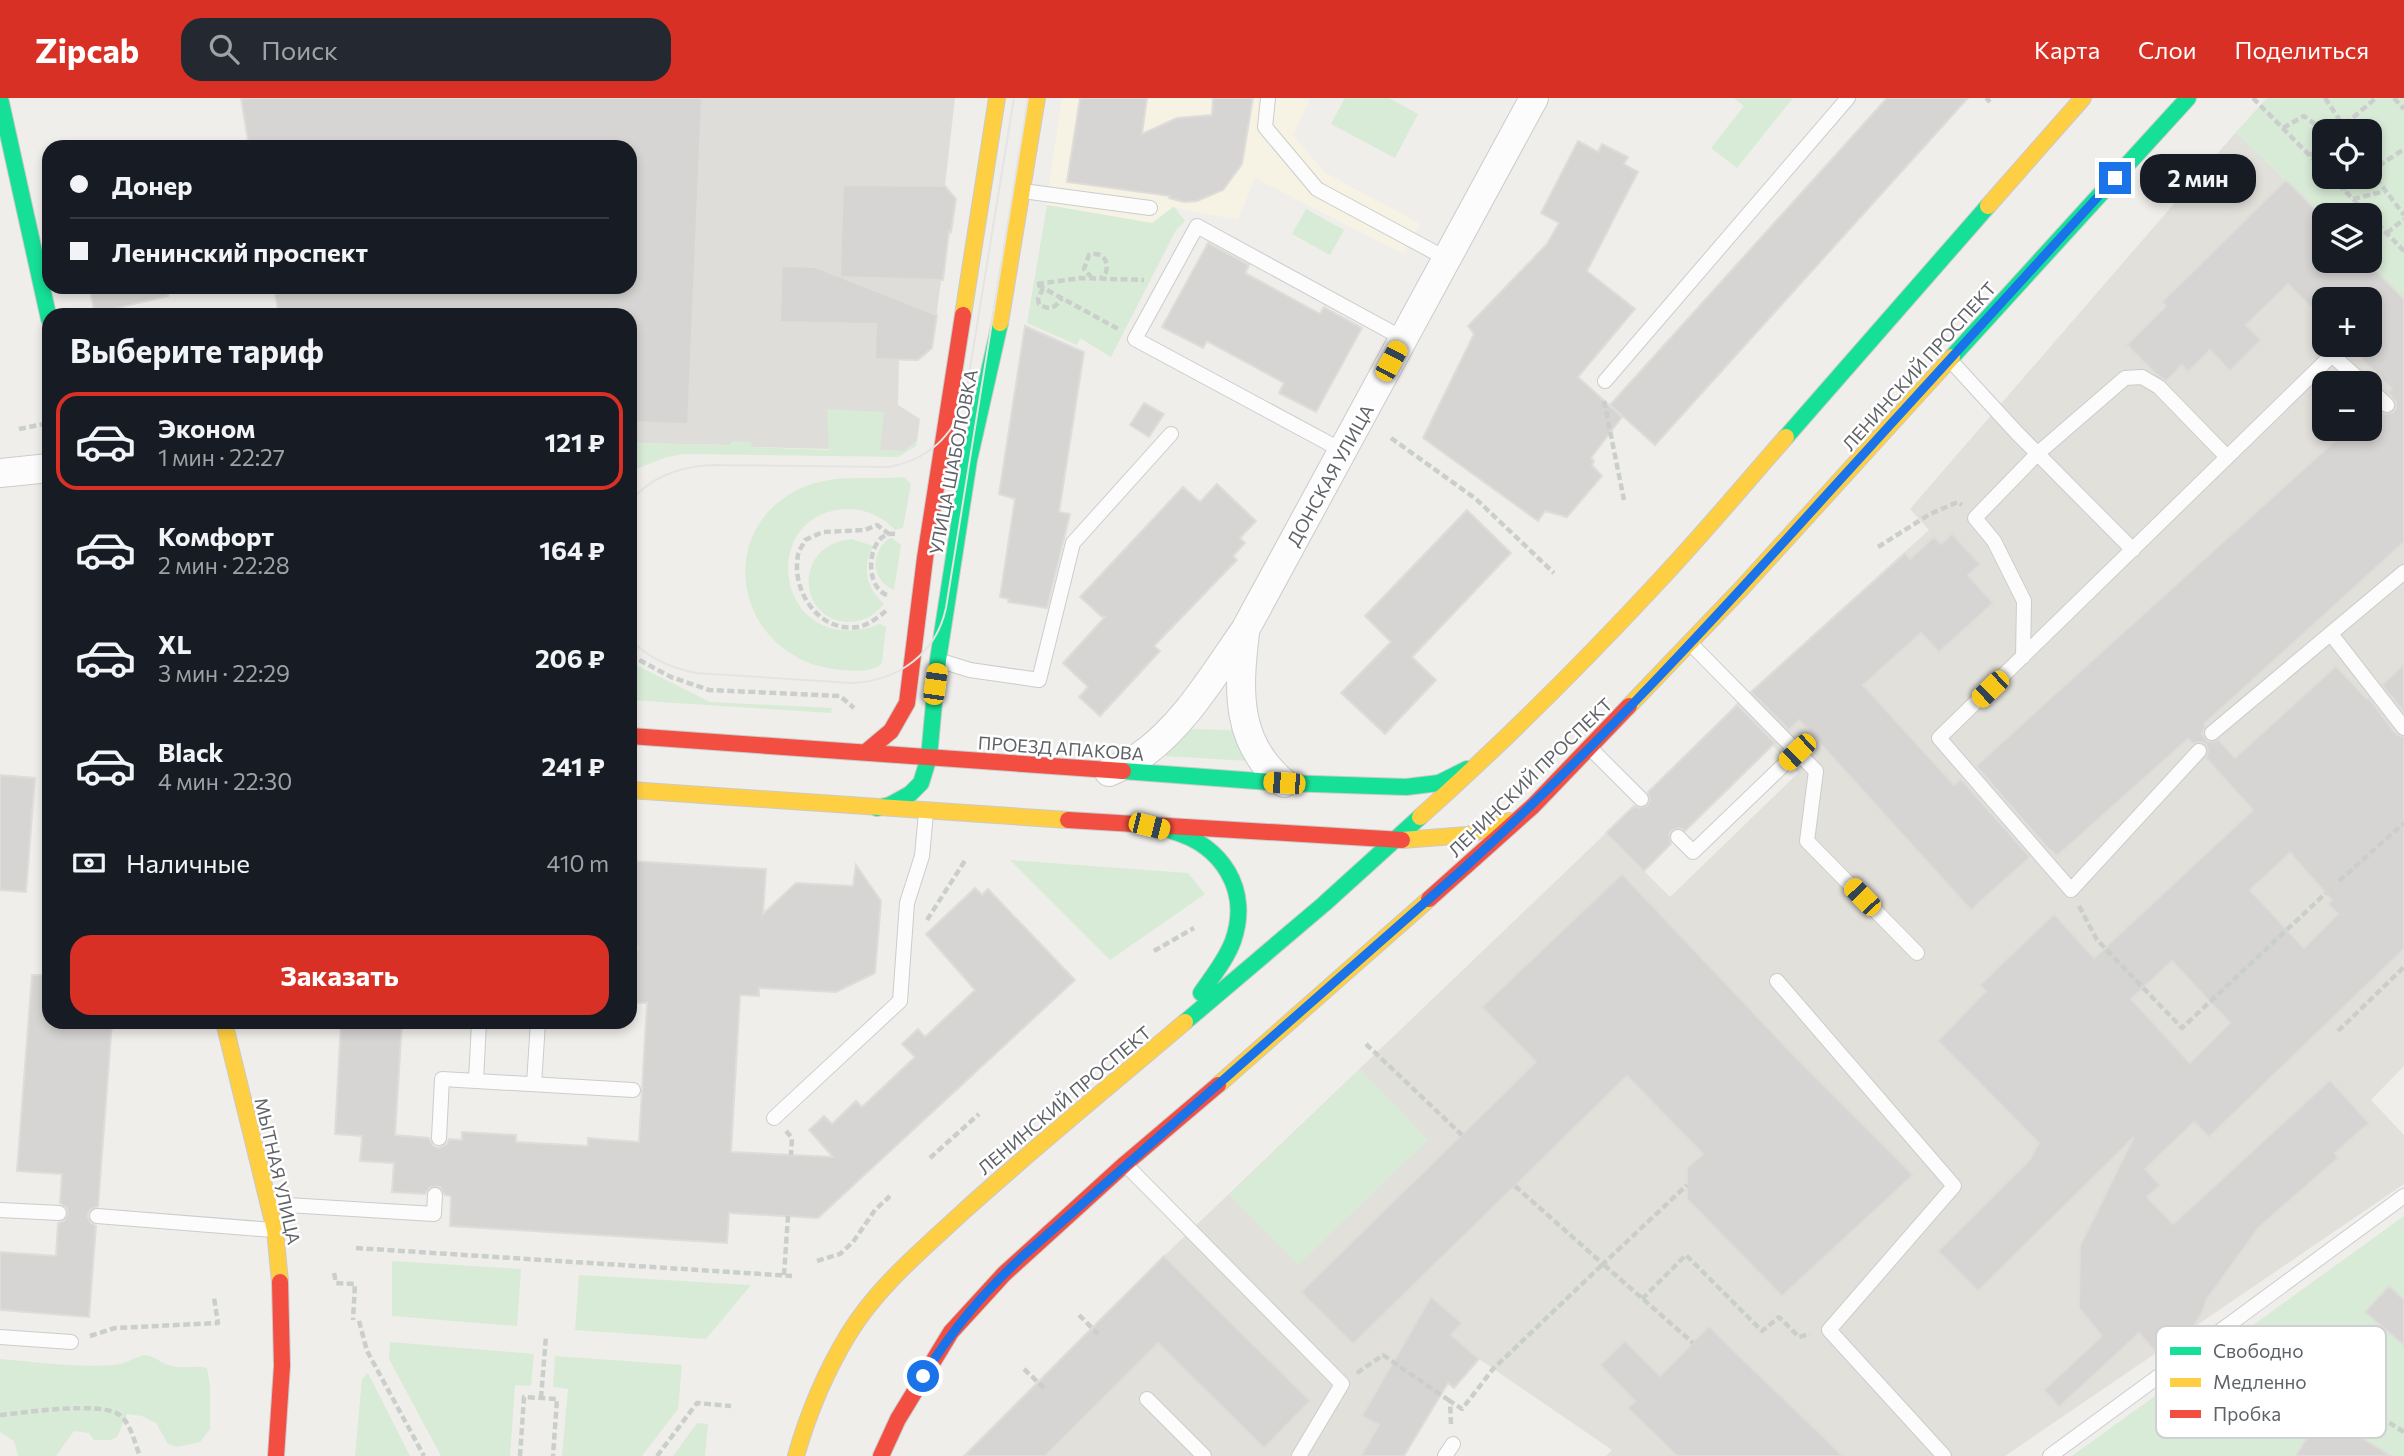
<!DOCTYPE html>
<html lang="ru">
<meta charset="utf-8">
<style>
body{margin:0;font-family:Commissioner,sans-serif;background:#242831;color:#f1f3f6;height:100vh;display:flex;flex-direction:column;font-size:26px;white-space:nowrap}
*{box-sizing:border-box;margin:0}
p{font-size:23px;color:#9ea1a6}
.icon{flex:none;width:38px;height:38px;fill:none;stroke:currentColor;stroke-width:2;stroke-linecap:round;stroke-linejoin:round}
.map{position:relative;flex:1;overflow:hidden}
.side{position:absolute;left:42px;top:210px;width:595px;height:721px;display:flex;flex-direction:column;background:#171b24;border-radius:21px;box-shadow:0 4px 10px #0003}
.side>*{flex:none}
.hud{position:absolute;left:42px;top:42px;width:595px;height:154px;border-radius:21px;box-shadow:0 4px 10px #0003;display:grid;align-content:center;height:154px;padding:0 28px;background:#171b24}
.controls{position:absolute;left:2312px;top:21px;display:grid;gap:14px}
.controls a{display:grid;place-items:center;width:70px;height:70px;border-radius:14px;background:#171b24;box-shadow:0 4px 10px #0003;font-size:35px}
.end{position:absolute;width:32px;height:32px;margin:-16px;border:9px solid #1a73e8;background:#fff;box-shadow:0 0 0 4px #fff}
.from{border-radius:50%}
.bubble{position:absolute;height:49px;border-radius:21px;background:#171b24;box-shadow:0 4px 10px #0003;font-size:23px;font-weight:700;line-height:49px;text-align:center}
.car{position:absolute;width:21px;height:42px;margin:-21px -10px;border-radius:9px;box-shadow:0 0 5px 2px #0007;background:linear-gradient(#f5c518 24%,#345 0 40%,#f5c518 0 76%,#345 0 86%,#f5c518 0)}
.hud b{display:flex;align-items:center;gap:24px;height:66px;font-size:26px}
.hud b+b{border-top:2px solid #363941}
.hud i{width:18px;height:18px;background:#f1f3f6}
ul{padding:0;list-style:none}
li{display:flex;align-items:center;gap:21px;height:98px;margin:0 14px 10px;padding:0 14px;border:4px solid transparent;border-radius:21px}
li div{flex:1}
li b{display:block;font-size:26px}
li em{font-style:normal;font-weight:700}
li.active{border-color:#d93025}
li>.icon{width:63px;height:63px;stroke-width:1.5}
h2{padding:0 28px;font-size:32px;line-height:84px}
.pay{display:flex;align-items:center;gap:18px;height:77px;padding:0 28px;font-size:26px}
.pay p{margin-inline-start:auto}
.action{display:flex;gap:14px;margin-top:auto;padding:14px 28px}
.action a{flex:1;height:80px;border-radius:21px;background:#d93025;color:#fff;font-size:28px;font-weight:700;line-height:80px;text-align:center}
header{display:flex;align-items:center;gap:42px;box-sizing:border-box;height:98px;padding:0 35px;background:#d93025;color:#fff}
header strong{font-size:33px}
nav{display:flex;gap:38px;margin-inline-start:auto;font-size:24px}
.search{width:490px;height:63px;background:#242831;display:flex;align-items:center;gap:18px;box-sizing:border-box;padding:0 24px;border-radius:21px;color:#9ea1a6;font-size:26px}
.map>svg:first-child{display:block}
</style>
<header>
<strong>Zipcab</strong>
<div class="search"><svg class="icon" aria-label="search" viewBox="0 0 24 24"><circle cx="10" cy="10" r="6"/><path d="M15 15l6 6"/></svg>Поиск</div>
<nav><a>Карта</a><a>Слои</a><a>Поделиться</a></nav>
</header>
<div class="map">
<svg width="2404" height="1358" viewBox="0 0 2404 1358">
<rect width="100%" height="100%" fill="#efeeea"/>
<path fill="#f7f3e4" d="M1062,0h248l-17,37 31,37 96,52 -16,30 -149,-76 -17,42 -65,-13 -20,16 -107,-18z"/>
<path fill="#dfddda" d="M241,0h714l-10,87 11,14 -15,82 -9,67 -14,12h-19l-1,45 22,14 -3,22 -13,10 -153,-4 -18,-6 -4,4 -99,-2v-296h-381z"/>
<path fill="#e2e0da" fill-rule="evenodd" d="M2236,34l88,86v43h42l38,38v767l-33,34 33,35v49l-399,272h-399l6,-6 -133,-91 -25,29 -6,-4 -44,72h-432l192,-200 442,-423 64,64 128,-124 -63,-68 194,-175 -19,-21zM2324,201h46v46h-46zM2324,285h46v46h-46z"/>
<path fill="#d8ebd6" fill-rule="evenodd" d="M1345,0h44l29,16 -23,44 -64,-34z
M1734,0h59l-56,70 -26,-20 33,-42z
M2267,0h137v201l-38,-38h4v-46h-46v3l-88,-86zM2324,33h46v46h-46z
M1047,107l105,18 21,-16 2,1 10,13 -9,9 -65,127 -31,-19 -3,7 -50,-22z
M1306,111l38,21 -14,25 -38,-21z
M827,311l57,3 -4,38 24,1 13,-10 -1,5 -18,11 -214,-3 -17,3 -37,14v-28l99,2 4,-4 18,1 1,5 77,3z
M904,379l7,7 -8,44 -8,2c-13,-14 -29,-21 -48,-21 -93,3 -71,154 33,115l6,3 -4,36c-10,10 -28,8 -41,7 -109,-10 -132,-148 -32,-185 29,-11 64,-5 95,-8z
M892,440l9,7 -7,45c-23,-11 -24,-35 -6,-51z
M852,441l21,7c-11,22 -7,42 11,58 -8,10 -19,17 -33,18 -52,2 -61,-77 1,-83z
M630,564l80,40 122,6 -1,5 -201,-13z
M1185,631l51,1 12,31 -84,-5 -1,-3z
M1010,762l178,13 17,21 -95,66z
M1360,971l68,71 -130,125 -69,-70z
M2404,1118v240h-332z
M392,1163l129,8 -4,57 -125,-10z
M579,1177l172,10 -45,54 -131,-9z
M390,1244l144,12 -3,32 -16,-1 -5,71h-69l-52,-97z
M145,1257c11,1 16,9 27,11 12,3 23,-1 35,2l3,17v44l-10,13 -23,5 -9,-3 -12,-21 -14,-7 -15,-2 -10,23 -7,3h-16l-5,-7 -15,-2 -18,25h-38l-4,-15 -14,-9v-73c37,3 77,9 114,6 12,-1 20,-8 31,-10z
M555,1258l127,9 -4,44 -36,47h-80l6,-67 -15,-2z
M368,1275l42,83h-55l7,-77z
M697,1325l11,1 -3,32h-32z"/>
<path fill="#d6d5d3" stroke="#deddd9" stroke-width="2" fill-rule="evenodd" d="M241,0h461l-14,326 -58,-2v-107h-351l-5,-28h356v-140h-381z
M1080,0h67l-5,36 35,-16 35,-3 1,-17h40l-11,66 -19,26 -26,11 -13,1 -15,-4 1,-2 -103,-14z
M1887,0h81l-313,347 -45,-40z
M1578,43l20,11 4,-8 26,13 -4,7 14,8 -51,99 48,38 -57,68 44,40 -31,41 3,3 -2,4 10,11 -35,41 -22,-6 -7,10 -115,-83 51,-104 -6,-8 79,-82 12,-21 -18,-10z
M2286,82l38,38v43h42l38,38v243l-200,182 2,2 -4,8 6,8 11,-2 16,18 101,-92 31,33 2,-1 27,36 8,3v212l-195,188 -15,-15 -49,47 15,16 -13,12 26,27 157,-144 39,43 -34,30 3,5 -79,69 -52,72 -5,14 -15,22 -15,10 -18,5 -15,-17 -80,74 -15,-17 58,-54 -23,-28 1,-62 54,-109 -156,154 -40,-40 91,-90 10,-18 -101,-102 48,-50 -6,-6 74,-71 40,44 159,-148 -47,-52 2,-6 -2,-8 -6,-2 -7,2 -5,-5 -131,117 -13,-12 -68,-78 372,-337h22v-20l3,-4 12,9 8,-2 3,-4v-6l-8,-10 4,-3 -44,-44h22v-46h-46v21l-36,-36 -42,41 15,15 -31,31 -20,-21 -22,22 -6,-7 -16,16 -10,-7 -29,-29 39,-39 -4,-4zM2290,755l42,47 -4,4 10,10 -34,34 -54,-58zM2172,863l58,62 -40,40 -59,-64z
M843,87l102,1 11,13 -5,33 -2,-1 -6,49 -103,-3z
M1208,145l41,22 -4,8 75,41 4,-7 38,21 -46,84 -37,-19 5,-10 -77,-42 -4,7 -41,-21z
M782,168l33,1 122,48 -5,33 -14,12 -43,-1 1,-35 -96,-2z
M89,189h78l1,9 -73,17z
M1025,228l59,26 -25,160 11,2 -23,94 -39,-6 1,-3 -9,-2 15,-98 -16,-5z
M1144,305l20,11 -15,23 -19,-12z
M1217,386l39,37 -16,17 5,5 -12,13 4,4 -83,86 6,5 -60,65 -21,-19 9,-10 -25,-24 42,-46 -4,-1 -21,-19 103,-110 17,15z
M1467,412l44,43 -99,104 24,23 -51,54 -44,-41 50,-51 -26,-26z
M1952,436l28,30 -12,11 25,28 -54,49 -18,-19 -58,52 91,100 7,-6 69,78 -59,53 -172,-190 -10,10 -38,-38 154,-139 5,6 24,-22 7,7z
M2404,566v48l-22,-27z
M1737,607l38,38 -90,88 -5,-3 -8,2 -3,5 2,9 -27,27 -38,-38 28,-27 5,2 8,-2 3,-5 -2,-9z
M0,677l35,3 -9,114 -26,-2z
M630,763l136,8 -3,45 33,-31 57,3 3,-21 25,36 -6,72 -39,19 -77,-4v8l-19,-1 -9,157 102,5 -24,-27 15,-14 8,8 24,-23 6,6 53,-50 -13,-13 16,-15 7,8 50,-47 -49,-56 49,-46 7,7 6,-6 87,91 -257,238 -89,-5 -2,30 -277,-17 1,-30 -6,-1 -5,-8h-10l-5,7 -33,-2 2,-29 -34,-2 2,-25 -27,-2 6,-112h61l-7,113 34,3 4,8 6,2 8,-4 2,-5 13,1v-8l54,3v7l72,4v-8l51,4 8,-139h-17v-54h8l-8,-33z
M1622,776l177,187 114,114 -131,121 -95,-97v-31l16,-14 -76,-78 -274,268 -52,-52 235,-230 -54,-55z
M32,877h17v47h63l-14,184 -8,4 -3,6 4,7 5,3 -7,91 -89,-7v-58l56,4 2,-33 6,-2 4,-7 -1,-6 -7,-5 2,-29 -45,-3z
M1164,1158l146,145 -46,47 -106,-105 -113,113h-81z
M2389,1188l15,14v45l-39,-33z
M1431,1199l31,26 -11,12 28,24 -25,29 -6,-5 -44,73h-43l18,-31 -17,-9z
M1709,1228l27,27 107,103h-166l-49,-48 7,-7 -35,-36 25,-24 35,35z
M2322,1315l69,43h-95z"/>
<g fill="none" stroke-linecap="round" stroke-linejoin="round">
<defs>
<path id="lane" d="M1268,0l-3,29 52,62 130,70
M1023,93l127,17
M1951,263l66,72 116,117
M1605,283l243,-283
M2370,291l17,16
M1343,353l-208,-112 62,-113 207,113
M2331,536l73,94
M1691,546l125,127 -9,70 110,112
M2023,559l1,-56 -30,-60 -19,-23 62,-64 88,-76 17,-1 17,10 68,70
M941,563l29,9 69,10 34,-137 98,-109
M2212,635l192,-161
M1591,651l50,50
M2199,653l-128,139 -132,-152 393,-383 31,28
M1678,739l15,15 104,-100
M1777,883l177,205 -125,144 115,126
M476,983l3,-59
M534,986l4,-62
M774,1020l126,-117 7,-98 15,-47 4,-43
M439,1040l3,-59 191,11
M1126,1067l216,219 -43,72
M271,1106l163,10 1,-19
M0,1112l59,3
M97,1118l176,14
M0,1239l71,5
M1147,1301l57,57
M1445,1358l8,-12
M2050,1358l354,-260"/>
<path id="street" d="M0,375l49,-5
M1245,535c-7,57 -10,110 39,150
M1109,674c10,-5 21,-9 30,-15 45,-31 75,-83 106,-127l289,-532"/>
<path id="fast" d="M0,0l49,221
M1952,259l236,-259
M1786,339l202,-231
M1123,673l161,12 122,4 33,-4 28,-14
M877,710l13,-3 20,-11 11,-11 8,-26 9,-97 31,-200 31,-137
M1172,733c50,14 79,59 61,110 -7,19 -21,36 -32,52
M1185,924l139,-118 96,-87"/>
<path id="slow" d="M1988,108l95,-108
M963,217l34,-217
M1000,225l37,-225
M1629,608l113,-118 210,-231
M630,692l438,30
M1420,719c84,-75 163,-154 239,-236 44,-47 85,-96 127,-144
M1402,742l66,-5 41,-14
M224,924l51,208 5,52
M1218,987l211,-186
M796,1358c12,-42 29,-83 52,-121 29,-48 75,-86 116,-124 72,-65 147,-126 221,-189"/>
<path id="jam" d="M630,638l493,35
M866,654l25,-21 16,-28 18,-145 38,-243
M1068,722l334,20
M1429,801l104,-93 96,-100
M276,1358l6,-90 -2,-84
M881,1358l17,-37 53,-87 53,-58 121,-110 93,-79"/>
</defs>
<use href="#lane" stroke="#cbcccc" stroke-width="16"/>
<use href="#street" stroke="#cbcccc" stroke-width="30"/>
<use href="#fast" stroke="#cacacb" stroke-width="18"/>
<use href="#slow" stroke="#cacacb" stroke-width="18"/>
<use href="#jam" stroke="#cacacb" stroke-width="18"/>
<path stroke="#cacfcc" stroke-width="4.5" stroke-dasharray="7 3.5" stroke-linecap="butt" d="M1986,0l4,4
M2253,0l71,72
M2325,0l22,33
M2394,0l10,11
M2283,30l21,-12 20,15
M2337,33l39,-33
M2310,58l14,-13
M2370,72l34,45
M2370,74l34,-23
M2331,79l38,38
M2343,91l19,-12
M2353,101l33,-8
M2370,118l34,35
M2387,135l17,-14
M1092,180l-8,-9 5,-14c13,-4 20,5 17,17l-5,6
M1037,186l44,-6 63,2
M1038,187l82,45
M1043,190l-5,11 1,5c11,7 16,4 23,-6
M1604,303l20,99
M19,331l25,-5
M1391,340l85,61 78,74
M1878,449l52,-33 28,-12 4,3
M887,497c-25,-9 -19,-65 8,-61
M886,513c-8,6 -17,14 -28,16 -39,6 -67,-36 -60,-72 1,-5 5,-10 7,-15l18,-8 42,-2 12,-5 12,9
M630,557l41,22 38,13 131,6 14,12
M2339,783l65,-58
M2079,808l18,34 85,88 144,-135
M927,822l39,-61
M1154,853l40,-23
M2338,933l66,-64
M1366,946l96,91
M786,1033l6,7 -1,17
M930,1060l49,-44
M1515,1088l88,78 84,-79
M356,1150l436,28
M817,1163l23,-7 13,-12 22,-32 15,-14
M334,1175l2,10 19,1 -2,36
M784,1177l4,-59
M1642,1201l44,-44 76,76 17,-14 20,20 11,-3
M1079,1217l19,19
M359,1223l8,30 57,105
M90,1238l25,-8 103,-5 -4,-25
M1024,1271l20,19
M1357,1275l26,-18 67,46
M2318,1280l86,54
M541,1300l5,-62
M0,1317c24,-2 104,-15 121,1 10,9 14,28 19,40
M1451,1326l-1,-23 12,8 31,-40 110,-105 90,79
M520,1358l4,-59 33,2 -4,57
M657,1358l40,-53 34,3"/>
<use href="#lane" stroke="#fdfcfc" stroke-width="14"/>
<use href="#street" stroke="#fdfcfc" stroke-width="28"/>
<use href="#fast" stroke="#16e098" stroke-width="16"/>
<use href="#slow" stroke="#ffcf43" stroke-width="16"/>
<use href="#jam" stroke="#f24e42" stroke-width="16"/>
<path stroke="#e4e4e4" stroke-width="2" d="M630,403c22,-24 48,-34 80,-36l178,2c39,-7 65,-30 77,-68l49,-301
M630,541c18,19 40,29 66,34l156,10c46,-2 84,-29 94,-75l82,-510"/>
</g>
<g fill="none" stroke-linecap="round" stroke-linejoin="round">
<path stroke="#1a73e8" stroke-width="9" d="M923,1278c31,-48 58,-81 100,-120l440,-387c130,-118 249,-247 366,-377 95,-104 190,-209 286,-314"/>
</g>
<g text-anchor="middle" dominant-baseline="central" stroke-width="5" stroke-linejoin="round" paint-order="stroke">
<g font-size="18" fill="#5f6368" stroke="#fff">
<text transform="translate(1919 268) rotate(-48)">ЛЕНИНСКИЙ ПРОСПЕКТ</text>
<text transform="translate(953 364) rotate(-79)">УЛИЦА ШАБОЛОВКА</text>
<text transform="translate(1330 377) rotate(-61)">ДОНСКАЯ УЛИЦА</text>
<text transform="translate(1061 650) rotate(4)">ПРОЕЗД АПАКОВА</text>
<text transform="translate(1530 679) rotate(-44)">ЛЕНИНСКИЙ ПРОСПЕКТ</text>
<text transform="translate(1064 1002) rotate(-40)">ЛЕНИНСКИЙ ПРОСПЕКТ</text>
<text transform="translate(278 1073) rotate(77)">МЫТНАЯ УЛИЦА</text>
</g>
</g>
<rect x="2156" y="1228" width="230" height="112" rx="10" fill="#fff" stroke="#cfd0d2" stroke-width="2"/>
<rect x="2170" y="1249" width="31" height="8" fill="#16e098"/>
<rect x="2170" y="1280" width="31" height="9" fill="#ffcf43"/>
<rect x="2170" y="1312" width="31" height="8" fill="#f24e42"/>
<g font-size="19" fill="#5f6368">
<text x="2213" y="1260">Свободно</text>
<text x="2213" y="1291">Медленно</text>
<text x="2213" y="1323">Пробка</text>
</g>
</svg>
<div class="controls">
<a><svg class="icon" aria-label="locate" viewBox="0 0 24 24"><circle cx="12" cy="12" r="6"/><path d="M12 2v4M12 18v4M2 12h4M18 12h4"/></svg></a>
<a><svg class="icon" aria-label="layers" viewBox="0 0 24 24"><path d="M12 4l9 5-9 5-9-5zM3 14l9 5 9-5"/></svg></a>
<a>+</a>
<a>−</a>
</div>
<i class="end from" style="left:923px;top:1278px"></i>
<i class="end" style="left:2115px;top:80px"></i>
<div class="bubble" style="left:2140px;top:56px;width:116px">2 мин</div>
<i class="car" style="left:1391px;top:263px;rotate:28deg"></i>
<i class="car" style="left:935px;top:586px;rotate:8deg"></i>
<i class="car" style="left:1990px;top:591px;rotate:226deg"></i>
<i class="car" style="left:1797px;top:654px;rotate:226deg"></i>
<i class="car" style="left:1284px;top:685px;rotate:274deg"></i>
<i class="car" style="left:1149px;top:728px;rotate:104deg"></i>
<i class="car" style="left:1862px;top:799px;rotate:316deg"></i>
<div class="hud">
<b><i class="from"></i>Донер</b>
<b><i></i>Ленинский проспект</b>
</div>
<section class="side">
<h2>Выберите тариф</h2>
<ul>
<li class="active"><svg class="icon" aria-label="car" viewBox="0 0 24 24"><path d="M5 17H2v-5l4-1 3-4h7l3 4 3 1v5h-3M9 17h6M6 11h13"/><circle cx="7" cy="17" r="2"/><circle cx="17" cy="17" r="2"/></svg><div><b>Эконом</b><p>1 мин · 22:27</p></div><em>121 ₽</em></li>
<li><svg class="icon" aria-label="car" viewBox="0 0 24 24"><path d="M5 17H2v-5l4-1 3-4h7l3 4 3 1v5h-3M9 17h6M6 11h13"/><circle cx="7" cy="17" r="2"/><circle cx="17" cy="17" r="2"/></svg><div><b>Комфорт</b><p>2 мин · 22:28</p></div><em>164 ₽</em></li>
<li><svg class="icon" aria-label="car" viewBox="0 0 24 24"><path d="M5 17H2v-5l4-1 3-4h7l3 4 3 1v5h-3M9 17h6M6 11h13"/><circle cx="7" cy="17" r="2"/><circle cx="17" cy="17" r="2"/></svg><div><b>XL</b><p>3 мин · 22:29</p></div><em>206 ₽</em></li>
<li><svg class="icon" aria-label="car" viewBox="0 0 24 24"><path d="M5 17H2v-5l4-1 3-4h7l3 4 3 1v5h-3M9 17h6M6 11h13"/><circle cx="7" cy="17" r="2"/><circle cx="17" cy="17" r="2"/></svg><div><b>Black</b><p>4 мин · 22:30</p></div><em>241 ₽</em></li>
</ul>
<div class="pay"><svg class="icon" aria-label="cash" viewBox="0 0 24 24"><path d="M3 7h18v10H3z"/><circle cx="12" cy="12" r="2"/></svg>Наличные<p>410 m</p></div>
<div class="action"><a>Заказать</a></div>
</section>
</div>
